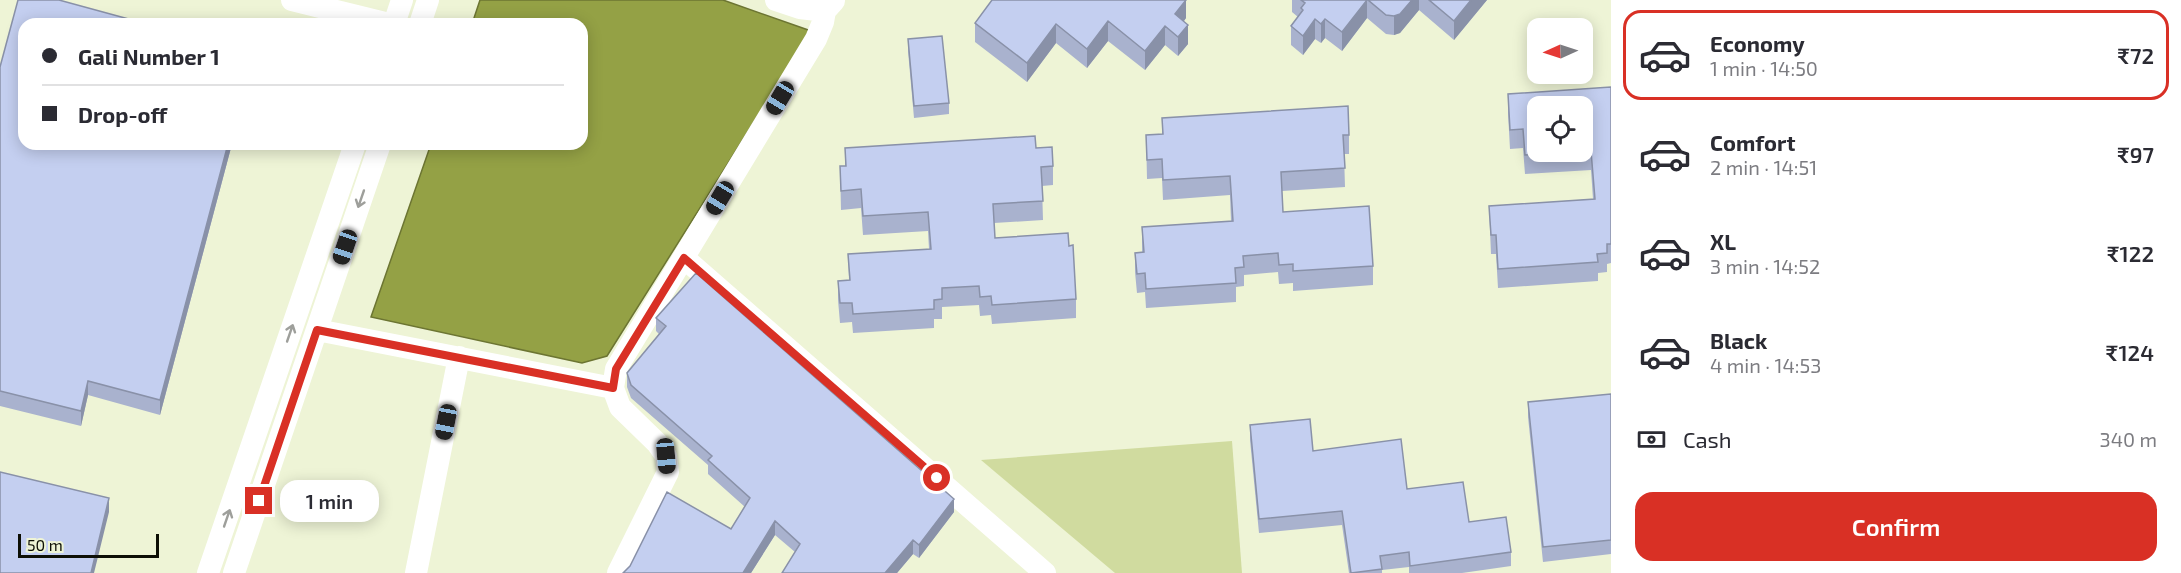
<!DOCTYPE html>
<meta charset="utf-8">
<style>
body{margin:0;font-family:"Exo 2",sans-serif;background:#f7f7f7;color:#2b2b33;height:100vh;display:flex;flex-direction:column;font-size:22px;white-space:nowrap}
*{box-sizing:border-box;margin:0}
p{font-size:20px;color:#7c7c81}
.icon{flex:none;width:33px;height:33px;fill:none;stroke:currentColor;stroke-width:2;stroke-linecap:round;stroke-linejoin:round}
.map{position:relative;flex:1;overflow:hidden}
.side{display:flex;flex-direction:column;background:#fff;width:570px}
.side>*{flex:none}
.hud{position:absolute;left:18px;top:18px;width:570px;height:132px;border-radius:18px;box-shadow:0 3px 15px #0003;display:grid;align-content:center;height:132px;padding:0 24px;background:#fff}
.needle{width:39px;rotate:267deg}
.fabs{position:absolute;left:1527px;top:18px;display:grid;gap:12px}
.fabs a{display:grid;place-items:center;width:66px;height:66px;border-radius:12px;background:#fff;box-shadow:0 3px 15px #0003;font-size:30px}
.scale{position:absolute;left:18px;bottom:15px;width:141px;box-sizing:border-box;padding-left:6px;border:3px solid #0d0f05;border-top:0;font-size:16px;line-height:21px;white-space:nowrap;color:#0d0f05;-webkit-text-stroke:4px #eef4d6;paint-order:stroke}
.end{position:absolute;width:27px;height:27px;margin:-14px;border:8px solid #d93025;background:#fff;box-shadow:0 0 0 3px #fff}
.from{border-radius:50%}
.bubble{position:absolute;height:42px;border-radius:18px;background:#fff;box-shadow:0 3px 15px #0003;font-size:20px;font-weight:600;line-height:42px;text-align:center}
.car{position:absolute;width:18px;height:36px;margin:-18px -9px;border-radius:8px;box-shadow:0 0 4px 2px #0007;background:linear-gradient(#222 24%,#8ab4d8 0 40%,#222 0 76%,#8ab4d8 0 86%,#222 0)}
.hud b{display:flex;align-items:center;gap:21px;height:57px;font-size:22px}
.hud b+b{border-top:2px solid #e1e1e2}
.hud i{width:15px;height:15px;background:#2b2b33}
ul{padding:10px 0 0;list-style:none}
li{display:flex;align-items:center;gap:18px;height:90px;margin:0 12px 9px;padding:0 12px;border:3px solid transparent;border-radius:18px}
li div{flex:1}
li b{display:block;font-size:22px}
li em{font-style:normal;font-weight:600}
li.on{border-color:#d93025}
li>.icon{width:54px;height:54px;stroke-width:1.5}
.pay{display:flex;align-items:center;gap:15px;height:66px;padding:0 24px;font-size:22px}
.pay p{margin-inline-start:auto}
.primary-button{display:flex;gap:12px;margin-top:auto;padding:12px 24px}
.primary-button a{flex:1;height:69px;border-radius:18px;background:#d93025;color:#fff;font-size:24px;font-weight:600;line-height:69px;text-align:center}
main{display:flex;flex:1;min-height:0}
.map>svg:first-child{display:block}
</style>
<main>
<div class="map">
<svg width="1611" height="573" viewBox="0 0 1611 573">
<rect width="100%" height="100%" fill="#eef4d6"/>
<path fill="#d0db9f" d="M1232,441l10,132h-127l-134,-113z"/>
<path fill="#94a145" stroke="#6c7532" stroke-width="1.5" d="M480,0h243l88,31 -204,325 -25,7 -211,-46 60,-173h151v-120h-110z"/>
<g fill="none" stroke-linecap="round" stroke-linejoin="round">
<path stroke="#fff" stroke-width="22" d="M292,0l97,24
M776,0l24,8 25,3 9,-10
M394,24l8,-24
M420,24l8,-24
M684,258l361,315
M317,330l296,58
M208,573l147,-429
M234,573l146,-429
M416,573l43,-216
M618,573l50,-101 -2,-16 -9,-13 -37,-36 -7,-19 3,-19 200,-330 7,-17 2,-11"/>
</g>
<path fill="#a9b2ce" d="M1186,0v18l-2,3 4,23 -10,12 -13,-11 -20,25 -37,-29 -21,27 -31,-25 -29,39 -52,-40v-19z
M1292,0h195l-33,40 -35,-30 -19,23 -6,2 -8,-1 -19,-16 -25,33 -17,-13 -4,5 -6,-4 -12,16 -12,-10v-19l7,-9 -6,-5z
M908,39l41,64v11l-35,4 -6,-67z
M0,67l24,77h208l-72,271 -72,-20 -7,31 -81,-20z
M1611,87v176l-4,1v8l-9,1v8l-100,7 -2,-34h-5l-2,-48 104,-7 -2,-29 -66,4 -2,-26 -13,1 -2,-36v-19z
M1162,118l187,17v19h-5l1,33 -63,4 1,21 90,54v19l-80,6v-8l-14,1 -1,-12 -34,3v11l-8,1v15l-90,6 -1,-16 -8,1 -2,-21v-19l7,-1v-25l89,-6 -1,-26 -67,5 -1,-22 -15,1 -1,-44 16,-1z
M845,148h191l17,18v19l-11,1 1,34 -49,3 1,15 74,8 7,53v19l-84,6 -1,-9 -11,1 -1,-11 -37,2v12h-8v9l-81,5 -1,-11 -12,1 -2,-23v-19l11,-1 -1,-26 81,-5 -1,-18 -65,4 -2,-27 -20,2 -1,-44h5z
M656,318l298,194 -35,46 -6,-4 -16,19h-115l13,-21 -20,-17 -24,38h-128l108,-44 14,-22 -37,-33v-9l-77,-67 -4,-11v-14l32,-39 -3,-3z
M1611,394v160l-68,8 -15,-145v-15z
M1250,425l157,64 62,33 42,30v14l-49,7h-53v-6l-27,3v3h-33l-7,-48 -83,8 -9,-93z"/>
<path fill="#8991a8" d="M1186,0v18l-11,15v-19z
M1367,0v18l-25,33v-19z
M1412,0h7v10l-19,23 -6,2v-19z
M1471,0h16l-33,40v-19z
M1315,19v20l-12,16v-19z
M1325,19v19l-4,5v-19z
M1108,21v20l-21,27v-19z
M1056,24v19l-29,39v-19z
M1188,25v19l-10,12v-19z
M1165,26v19l-20,25v-19z
M228,144h4l-72,271v-15z
M88,381v14l-7,31v-15z
M109,498v14l-15,61h-3z
M954,499v13l-35,46v-13z
M775,521v14l-24,38h-8z
M913,540v14l-16,19h-12z"/>
<path fill="#c4cff0" stroke="#8991a8" stroke-width="1.5" d="M18,0h41l88,24h-123v120h204l-68,256 -72,-19 -7,30 -81,-20v-324z
M992,0h194l-11,14 13,11 -10,12 -13,-11 -20,25 -37,-30 -21,28 -31,-25 -29,39 -52,-40z
M1301,0h66l-25,32 -17,-13 -4,5 -6,-5 -12,17 -12,-10 12,-16 -2,-2 4,-5z
M1368,0h44l-12,14 -6,2 -8,-1z
M1429,0h42l-17,21z
M942,36l7,67 -35,3 -6,-67z
M1611,87v157h-4v9l-10,1 1,8 -100,7 -2,-34h-5l-2,-29 106,-7 -4,-48h-9v-45h-44v46h43l-56,3 -2,-26 -13,1 -2,-36z
M1348,106l1,29h-6l2,33 -64,4 2,40 86,-6 4,60 -80,5v-7l-14,1 -1,-12 -35,3 1,11 -9,1 1,15 -90,6 -1,-16 -8,1 -2,-21 9,-1 -2,-25 91,-6 -3,-45 -67,4 -1,-21 -15,1 -1,-25 17,-1 -1,-16z
M1035,136l1,12 16,-1 1,19 -12,1 2,34 -50,3 2,34 73,-5 1,13 4,-1 3,54 -84,6 -1,-9 -11,1 -1,-11 -37,2v11l-8,1v9l-81,5 -1,-11h-12l-2,-22 12,-1 -2,-26 83,-5 -3,-37 -65,4 -2,-27 -20,2 -1,-25h6l-1,-18z
M696,273l258,226 -35,46 -6,-5 -28,33h-103l18,-29 -25,-23 -32,52h-120l7,-7 37,-74 64,37 19,-31 -42,-38 4,-4 -81,-71 -4,-12 39,-47 -10,-8z
M1611,394v146l-68,7 -15,-145z
M1310,419l3,32 88,-12 6,50 56,-7 6,40 37,-5 5,35 -101,14 -1,-14 -29,4 2,13 -31,4 -9,-62 -83,8 -9,-94z
M0,472l109,26 -18,75h-91z"/>
<defs><path id="oneway-shaft" d="M-6 0H5M1.5-3L5.5 0L1.5 3" fill="none" stroke-width="1.6" stroke-linecap="round" stroke-linejoin="round" transform="scale(1.5)"/></defs>
<g stroke="#9e9f9b">
<use href="#oneway-shaft" transform="translate(361 199) rotate(109)"/>
<use href="#oneway-shaft" transform="translate(290 333) rotate(-71)"/>
<use href="#oneway-shaft" transform="translate(227 518) rotate(-71)"/>
</g>
<g fill="none" stroke-linecap="round" stroke-linejoin="round">
<path stroke="#d93025" stroke-width="8" d="M259,501l58,-171 296,58 3,-19 68,-111 253,220"/>
</g>
</svg>
<div class="fabs">
<a><svg class="needle" viewBox="-14 -14 28 28"><path d="M0-13l5 13h-10z" fill="#e53935"/><path d="M0 13l5-13h-10z" fill="#7c7c81"/></svg></a>
<a><svg class="icon" aria-label="locate" viewBox="0 0 24 24"><circle cx="12" cy="12" r="6"/><path d="M12 2v4M12 18v4M2 12h4M18 12h4"/></svg></a>
</div>
<div class="scale">50 m</div>
<i class="end from" style="left:937px;top:478px"></i>
<i class="end" style="left:259px;top:501px"></i>
<div class="bubble" style="left:280px;top:480px;width:99px">1 min</div>
<i class="car" style="left:780px;top:98px;rotate:211deg"></i>
<i class="car" style="left:720px;top:198px;rotate:211deg"></i>
<i class="car" style="left:345px;top:247px;rotate:199deg"></i>
<i class="car" style="left:446px;top:422px;rotate:191deg"></i>
<i class="car" style="left:666px;top:456px;rotate:175deg"></i>
<div class="hud">
<b><i class="from"></i>Gali Number 1</b>
<b><i></i>Drop-off</b>
</div>
</div>
<section class="side">
<ul>
<li class="on"><svg class="icon" aria-label="car" viewBox="0 0 24 24"><path d="M5 17H2v-5l4-1 3-4h7l3 4 3 1v5h-3M9 17h6M6 11h13"/><circle cx="7" cy="17" r="2"/><circle cx="17" cy="17" r="2"/></svg><div><b>Economy</b><p>1 min · 14:50</p></div><em>₹72</em></li>
<li><svg class="icon" aria-label="car" viewBox="0 0 24 24"><path d="M5 17H2v-5l4-1 3-4h7l3 4 3 1v5h-3M9 17h6M6 11h13"/><circle cx="7" cy="17" r="2"/><circle cx="17" cy="17" r="2"/></svg><div><b>Comfort</b><p>2 min · 14:51</p></div><em>₹97</em></li>
<li><svg class="icon" aria-label="car" viewBox="0 0 24 24"><path d="M5 17H2v-5l4-1 3-4h7l3 4 3 1v5h-3M9 17h6M6 11h13"/><circle cx="7" cy="17" r="2"/><circle cx="17" cy="17" r="2"/></svg><div><b>XL</b><p>3 min · 14:52</p></div><em>₹122</em></li>
<li><svg class="icon" aria-label="car" viewBox="0 0 24 24"><path d="M5 17H2v-5l4-1 3-4h7l3 4 3 1v5h-3M9 17h6M6 11h13"/><circle cx="7" cy="17" r="2"/><circle cx="17" cy="17" r="2"/></svg><div><b>Black</b><p>4 min · 14:53</p></div><em>₹124</em></li>
</ul>
<div class="pay"><svg class="icon" aria-label="cash" viewBox="0 0 24 24"><path d="M3 7h18v10H3z"/><circle cx="12" cy="12" r="2"/></svg>Cash<p>340 m</p></div>
<div class="primary-button"><a>Confirm</a></div>
</section>
</main>
